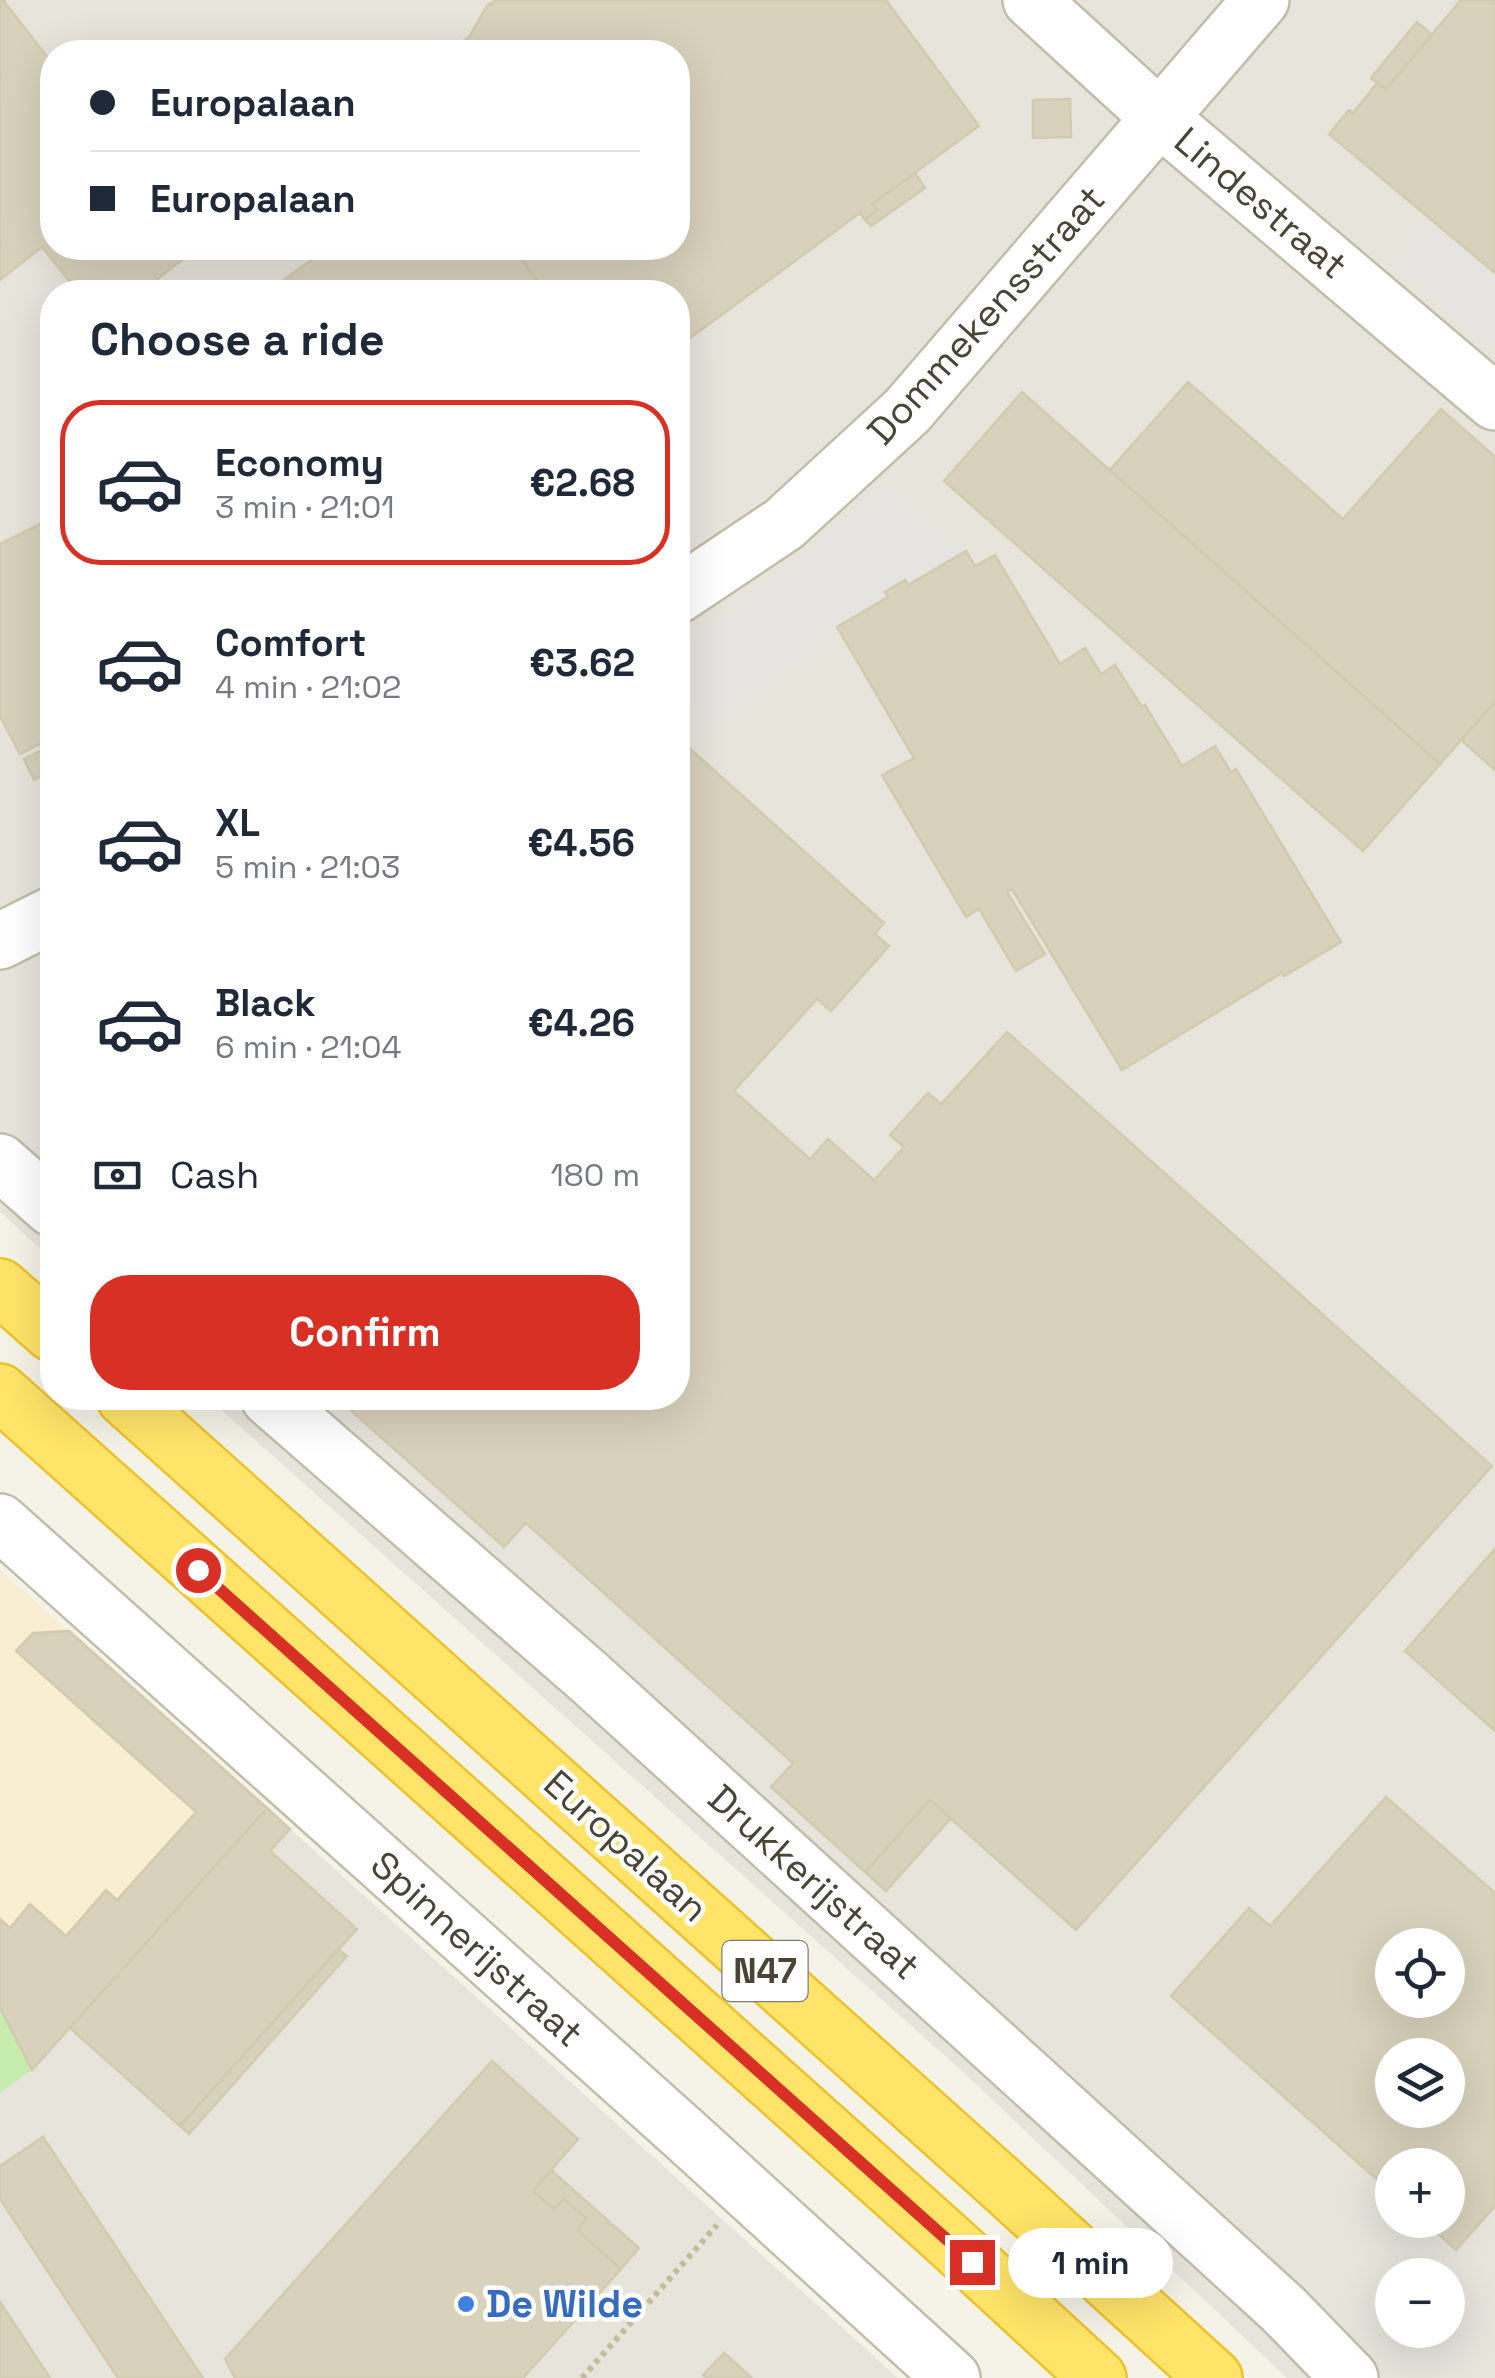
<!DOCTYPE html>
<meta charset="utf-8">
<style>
body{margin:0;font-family:"Space Grotesk",sans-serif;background:#f6f6f7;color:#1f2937;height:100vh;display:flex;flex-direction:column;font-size:38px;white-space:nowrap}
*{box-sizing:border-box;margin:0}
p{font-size:32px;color:#747a83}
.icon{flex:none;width:55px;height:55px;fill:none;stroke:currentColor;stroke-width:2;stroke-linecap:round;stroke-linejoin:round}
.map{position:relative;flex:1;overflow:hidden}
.drawer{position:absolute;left:40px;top:280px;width:650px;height:1130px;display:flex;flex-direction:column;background:#fff;border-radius:40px;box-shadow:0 10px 40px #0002}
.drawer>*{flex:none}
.top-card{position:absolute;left:40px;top:40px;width:650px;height:220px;border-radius:40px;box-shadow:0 10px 40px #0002;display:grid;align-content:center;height:220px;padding:0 50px;background:#fff}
.controls{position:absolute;left:1375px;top:1928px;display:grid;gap:20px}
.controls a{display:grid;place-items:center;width:90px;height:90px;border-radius:50%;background:#fff;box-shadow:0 10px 40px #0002;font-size:50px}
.end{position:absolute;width:45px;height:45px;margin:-22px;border:12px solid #d93025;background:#fff;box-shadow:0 0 0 5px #fff}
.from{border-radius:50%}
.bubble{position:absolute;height:70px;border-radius:35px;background:#fff;box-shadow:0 10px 40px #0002;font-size:32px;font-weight:600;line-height:70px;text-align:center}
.top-card b{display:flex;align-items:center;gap:35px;height:95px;font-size:38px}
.top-card b+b{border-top:2px solid #e0e1e3}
.top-card i{width:25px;height:25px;background:#1f2937}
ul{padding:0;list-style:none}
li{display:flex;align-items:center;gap:30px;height:165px;margin:0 20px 15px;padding:0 30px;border:5px solid transparent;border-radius:40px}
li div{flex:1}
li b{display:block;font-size:38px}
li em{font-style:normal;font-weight:600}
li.on{border-color:#d93025}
li>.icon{width:90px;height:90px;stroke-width:1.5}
h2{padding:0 50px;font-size:45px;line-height:120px}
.pay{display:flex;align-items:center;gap:25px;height:110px;padding:0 50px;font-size:38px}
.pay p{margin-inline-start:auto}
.button{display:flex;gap:20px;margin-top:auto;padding:20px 50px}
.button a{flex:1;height:115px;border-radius:40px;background:#d93025;color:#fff;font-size:40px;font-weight:600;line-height:115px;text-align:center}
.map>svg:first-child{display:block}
</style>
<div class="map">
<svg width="1495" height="2378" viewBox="0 0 1495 2378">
<rect width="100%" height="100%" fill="#f5f3e7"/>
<path fill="#f9eed1" d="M0,1570l267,238 -235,262 -32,-62z"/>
<path fill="#e7e4dc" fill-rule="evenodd" d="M0,0h1495v2378h-208l-324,-306 -755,-674h470v-1106h-626v967l-52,-47zM52,52h626v196h-626zM1392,1945h56v55h-56zM1392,2055h56v55h-56zM1392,2165h56v55h-56zM1392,2275h56v55h-56z
M267,1808l631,570h-898v-285l32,-23z"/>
<path fill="#c6edad" d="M0,2008l32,62 -32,23z"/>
<path fill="#e6e4e0" d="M1431,219l64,54v76l-102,-85z
M885,486l81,65 -58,34 -3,-5 -20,12 3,5 -51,30 -121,98 -38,-34v-44l58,-38z"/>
<path fill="#d8d1bc" stroke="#d3cbae" stroke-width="2.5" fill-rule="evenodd" d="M0,0h3l49,63v185h145l-56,44h-63l-36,-45 -42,33z
M496,0h390l93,126 -107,78 5,6 -12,10 -5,-7 -182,134v-55h-132l-33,-44h165v-196h-231l22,-15 18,-31z
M1461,0h34v273l-166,-139 20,-24 4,3 25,-31 8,7z
M1417,22l15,13 -46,54 -15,-11z
M1070,99l1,38 -38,1v-38z
M915,173l10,15 -54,38 -6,-6 12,-10 -5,-6z
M328,248h185l33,44h-262l-6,-8z
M1188,382l155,137 98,-110 54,48v245l-55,62 -330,-294z
M1022,392l418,372 -77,87 -419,-370z
M52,518v220l-32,16 -20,-38v-172z
M966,551l9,15 20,-11 65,109 25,-16 16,26 14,-9 27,42 3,-2 37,61 33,-20 16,26 5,-3 105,173 -57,34 -2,-3 -160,97 -110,-181 -5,3 38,62 -29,17 -37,-62 -13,8 -84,-142 32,-17 -77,-131 51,-30 -3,-5 20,-12 3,5z
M1495,702v68l-34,-30z
M678,738l206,185 -9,11 14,12 -58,65 -14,-12 -83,92 76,68 18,-20 46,41 30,-33 -14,-12 38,-42 13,11 66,-72 485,434 -416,464 -146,-130 -65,72 -94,-85 22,-24 -267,-240 -22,24 -167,-149h341z
M40,751l10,21 -16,8 -10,-21z
M1495,1549v182l-90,-80z
M69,1631l198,177 -235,262 -32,-62v-89l10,9 20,-24 36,32 40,-46 11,10 79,-88 -180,-161 17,-18z
M1386,1797l109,96v313l-39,44 -33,-30h25v-55h-56v28l-221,-197 78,-88 21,18zM1392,1945h56v55h-56zM1392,2055h56v55h-56z
M930,1800l21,18 -65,73 -21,-19z
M267,1808l23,21 -20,22 87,78 -177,197 -110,-98z
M338,1949l9,7 -158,178 -9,-8z
M492,2061l86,78 -45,52 21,18 10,-10 22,20 -9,11 44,39 -98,109h-288l-10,-19z
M43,2137l160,241h-85l-118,-179v-33z
M551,2170l88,78 -18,21 -44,-39 9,-11 -22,-20 -10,10 -21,-18z
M0,2302l50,76h-50z
M724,2353l27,24 -1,1h-43l-4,-3z"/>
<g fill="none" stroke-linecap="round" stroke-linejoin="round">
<defs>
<path id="minor" d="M1031,0l129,118 335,284
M678,595l106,-71 123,-113 354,-411
M0,941l52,-26
M0,1162l52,46
M269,1398l322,281 692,630 67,69
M0,1522l683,611 269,245"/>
<path id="highway" d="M0,1287l52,46
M0,1392l947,847 151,139
M125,1398l873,783 216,197"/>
</defs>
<use href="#minor" stroke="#c2bda9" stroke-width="60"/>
<use href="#highway" stroke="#ecc22b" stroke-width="60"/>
<path stroke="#c5bc99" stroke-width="6" stroke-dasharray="5 5" stroke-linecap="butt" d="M582,2378l135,-153"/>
<use href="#minor" stroke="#fff" stroke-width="55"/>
<use href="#highway" stroke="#ffe469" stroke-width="55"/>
</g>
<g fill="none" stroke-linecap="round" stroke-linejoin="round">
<path stroke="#d93025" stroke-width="12" d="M198,1570l774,692"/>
</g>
<circle fill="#3f7fe0" stroke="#fff" stroke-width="4" cx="466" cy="2304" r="10"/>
<g text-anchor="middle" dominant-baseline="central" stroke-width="9" stroke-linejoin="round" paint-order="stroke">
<rect fill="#fff" stroke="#807c72" stroke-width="2.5" x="722.5" y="1941" width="85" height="60" rx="8"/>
<g font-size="35" font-weight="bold" fill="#494435">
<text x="765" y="1971">N47</text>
</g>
<g font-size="38" fill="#494435" stroke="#fff">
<text transform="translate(1261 203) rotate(40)">Lindestraat</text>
<text transform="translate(986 315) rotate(-48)">Dommekensstraat</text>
<text transform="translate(626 1846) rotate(42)">Europalaan</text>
<text transform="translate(814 1882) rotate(42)">Drukkerijstraat</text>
<text transform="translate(477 1949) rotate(42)">Spinnerijstraat</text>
</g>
<g font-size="38" font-weight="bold" fill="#366cbe" stroke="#fff" text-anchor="start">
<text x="486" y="2304">De Wilde</text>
</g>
</g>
</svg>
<div class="controls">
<a><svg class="icon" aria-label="locate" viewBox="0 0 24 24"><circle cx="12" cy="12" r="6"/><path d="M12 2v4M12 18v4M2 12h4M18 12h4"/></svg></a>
<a><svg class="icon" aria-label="layers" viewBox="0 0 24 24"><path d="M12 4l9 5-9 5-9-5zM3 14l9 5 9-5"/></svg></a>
<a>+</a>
<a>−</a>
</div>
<i class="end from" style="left:198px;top:1570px"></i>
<i class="end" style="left:972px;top:2262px"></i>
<div class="bubble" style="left:1008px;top:2228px;width:165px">1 min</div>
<div class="top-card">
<b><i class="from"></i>Europalaan</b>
<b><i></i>Europalaan</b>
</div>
<section class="drawer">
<h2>Choose a ride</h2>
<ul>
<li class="on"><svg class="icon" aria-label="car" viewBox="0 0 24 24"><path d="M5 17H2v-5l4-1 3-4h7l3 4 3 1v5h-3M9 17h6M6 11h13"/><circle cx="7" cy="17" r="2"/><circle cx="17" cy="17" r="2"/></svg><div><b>Economy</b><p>3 min · 21:01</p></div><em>€2.68</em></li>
<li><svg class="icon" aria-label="car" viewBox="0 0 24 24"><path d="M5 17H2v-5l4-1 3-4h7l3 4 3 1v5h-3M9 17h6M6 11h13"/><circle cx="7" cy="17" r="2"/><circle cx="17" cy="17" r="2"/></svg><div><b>Comfort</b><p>4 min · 21:02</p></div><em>€3.62</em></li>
<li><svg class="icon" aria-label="car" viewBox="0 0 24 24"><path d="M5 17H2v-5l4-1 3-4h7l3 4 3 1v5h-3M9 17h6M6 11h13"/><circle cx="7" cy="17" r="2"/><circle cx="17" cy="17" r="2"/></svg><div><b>XL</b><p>5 min · 21:03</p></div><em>€4.56</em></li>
<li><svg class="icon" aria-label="car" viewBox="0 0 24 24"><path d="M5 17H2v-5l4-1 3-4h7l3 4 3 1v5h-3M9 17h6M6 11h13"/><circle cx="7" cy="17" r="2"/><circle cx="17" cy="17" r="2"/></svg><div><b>Black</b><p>6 min · 21:04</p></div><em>€4.26</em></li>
</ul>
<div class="pay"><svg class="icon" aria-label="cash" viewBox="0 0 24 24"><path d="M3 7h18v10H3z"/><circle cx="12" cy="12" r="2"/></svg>Cash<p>180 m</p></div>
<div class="button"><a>Confirm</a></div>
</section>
</div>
